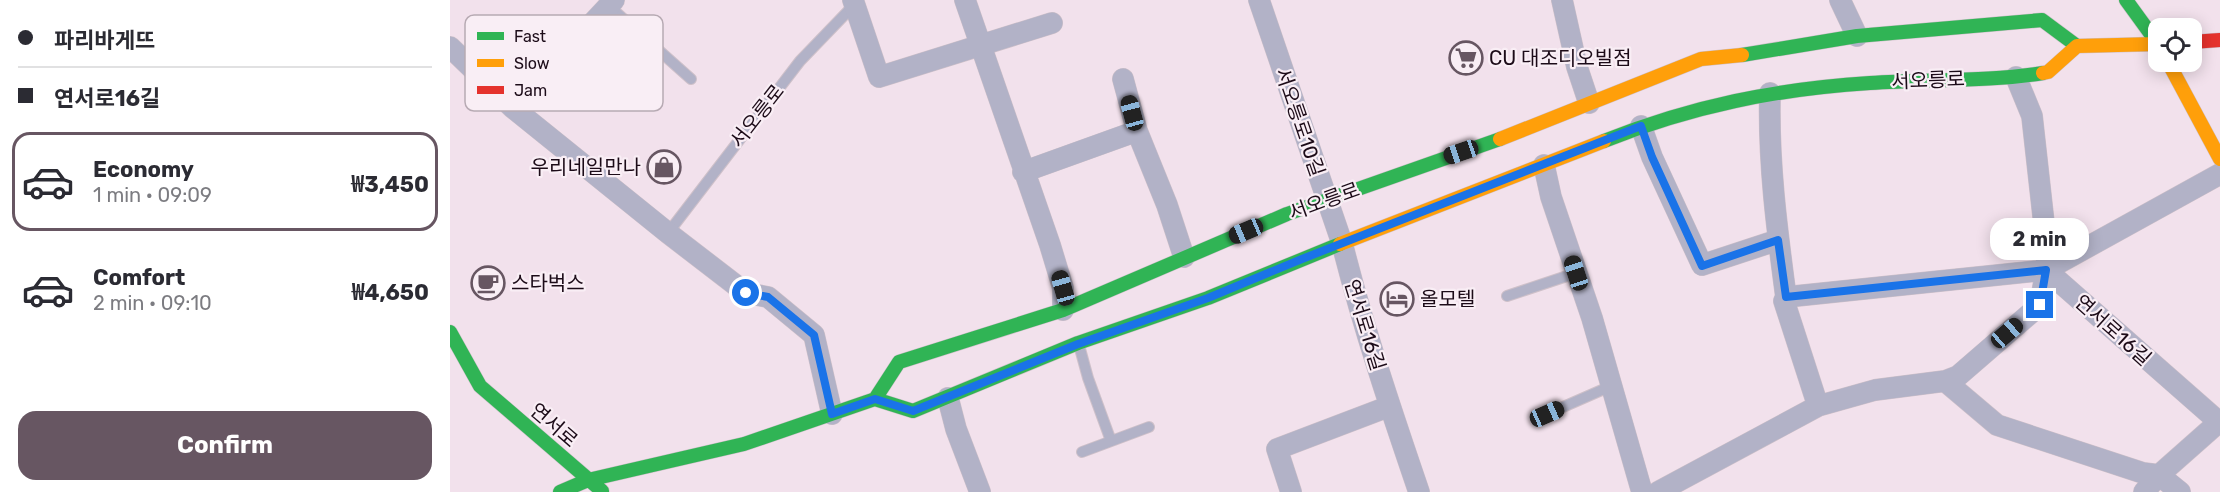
<!DOCTYPE html>
<meta charset="utf-8">
<style>
body{margin:0;font-family:Rubik,"Noto Sans KR",sans-serif;background:#f2f2f3;color:#2b2b33;height:100vh;display:flex;flex-direction:column;font-size:22px;white-space:nowrap}
*{box-sizing:border-box;margin:0}
p{font-size:20px;color:#7c7c81}
.icon{flex:none;width:33px;height:33px;fill:none;stroke:currentColor;stroke-width:2;stroke-linecap:round;stroke-linejoin:round}
.map{position:relative;flex:1;overflow:hidden}
.sheet{display:flex;flex-direction:column;background:#fff;width:450px}
.sheet>*{flex:none}
.hud{display:grid;align-content:center;height:132px;padding:0 18px;background:#fff}
.controls{position:absolute;left:1698px;top:18px;display:grid;gap:12px}
.controls a{display:grid;place-items:center;width:54px;height:54px;border-radius:12px;background:#fff;box-shadow:0 3px 15px #0003;font-size:30px}
.end{position:absolute;width:27px;height:27px;margin:-14px;border:8px solid #1a73e8;background:#fff;box-shadow:0 0 0 3px #fff}
.from{border-radius:50%}
.bubble{position:absolute;height:42px;border-radius:18px;background:#fff;box-shadow:0 3px 15px #0003;font-size:20px;font-weight:700;line-height:42px;text-align:center}
.car{position:absolute;width:18px;height:36px;margin:-18px -9px;border-radius:8px;box-shadow:0 0 4px 2px #0007;background:linear-gradient(#222 24%,#8ab4d8 0 40%,#222 0 76%,#8ab4d8 0 86%,#222 0)}
.hud b{display:flex;align-items:center;gap:21px;height:57px;font-size:22px}
.hud b+b{border-top:2px solid #e1e1e2}
.hud i{width:15px;height:15px;background:#2b2b33}
ul{padding:0;list-style:none}
li{display:flex;align-items:center;gap:18px;height:99px;margin:0 12px 9px;padding:0 6px;border:3px solid transparent;border-radius:18px}
li div{flex:1}
li b{display:block;font-size:22px}
li em{font-style:normal;font-weight:700}
li.current{border-color:#675662}
li>.icon{width:54px;height:54px;stroke-width:1.5}
.cta{display:flex;gap:12px;margin-top:auto;padding:12px 18px}
.cta a{flex:1;height:69px;border-radius:18px;background:#675662;color:#fff;font-size:24px;font-weight:700;line-height:69px;text-align:center}
main{display:flex;flex:1;min-height:0}
.map>svg:first-child{display:block}
</style>
<main>
<section class="sheet">
<div class="hud">
<b><i class="from"></i>파리바게뜨</b>
<b><i></i>연서로16길</b>
</div>
<ul>
<li class="current"><svg class="icon" aria-label="car" viewBox="0 0 24 24"><path d="M5 17H2v-5l4-1 3-4h7l3 4 3 1v5h-3M9 17h6M6 11h13"/><circle cx="7" cy="17" r="2"/><circle cx="17" cy="17" r="2"/></svg><div><b>Economy</b><p>1 min · 09:09</p></div><em>₩3,450</em></li>
<li><svg class="icon" aria-label="car" viewBox="0 0 24 24"><path d="M5 17H2v-5l4-1 3-4h7l3 4 3 1v5h-3M9 17h6M6 11h13"/><circle cx="7" cy="17" r="2"/><circle cx="17" cy="17" r="2"/></svg><div><b>Comfort</b><p>2 min · 09:10</p></div><em>₩4,650</em></li>
</ul>
<div class="cta"><a>Confirm</a></div>
</section>
<div class="map">
<svg width="1770" height="492" viewBox="0 0 1770 492">
<rect width="100%" height="100%" fill="#f2e1ec"/>
<g fill="none" stroke-linecap="round" stroke-linejoin="round">
<defs>
<path id="lane" d="M159,6l82,73
M218,233l132,-172 54,-56
M1057,296l69,-23
M629,345l9,33 23,63
M1097,414l64,-28
M632,452l67,-25"/>
<path id="street" d="M403,0l26,77 173,-54
M515,0l85,245 13,43v22
M809,0l83,243c21,84 49,167 77,249
M1112,0l15,67 12,36
M1390,0l17,36
M0,47l63,61 155,125 78,60 22,4 46,38 18,79
M673,79l14,52 30,74 17,52
M1320,93c-2,68 7,137 16,204l-2,4 34,105
M63,108l101,-108
M1191,126l11,31 50,108 76,-25
M1094,165l7,32 41,121 50,174
M573,172l114,-41
M1596,270l173,152
M1336,297l260,-27 174,-96
M1495,381l52,44 146,48 16,2 21,17
M498,398l8,31 24,63
M841,492l-14,-43 113,-43
M1208,492l160,-86 57,-16 70,-9 13,-5 82,-71 6,-35 1,-19 -15,-135 -16,-39
M1694,492l15,-17 61,-54"/>
<path id="fast" d="M1676,0l32,44
M1292,55l115,-19 185,-16 35,26
M1154,141c88,-35 172,-52 266,-58 58,-4 116,-1 173,-10
M0,332l30,54 122,105
M425,399l24,-37 164,-52 224,-96 213,-75
M110,492l28,-12 156,-36 131,-45 38,12 165,-68 130,-45 132,-54"/>
<path id="slow" d="M1718,62l52,97
M1593,73l5,-1 29,-26 81,-2
M1050,139l201,-80 41,-4
M890,244l264,-103"/>
<path id="jam" d="M1742,42l28,-2"/>
</defs>
<use href="#lane" stroke="#cec0c9" stroke-width="12"/>
<use href="#street" stroke="#cec0c9" stroke-width="22"/>
<use href="#fast" stroke="#cec0c9" stroke-width="15"/>
<use href="#slow" stroke="#cec0c9" stroke-width="15"/>
<use href="#jam" stroke="#cec0c9" stroke-width="15"/>
<use href="#lane" stroke="#b2b2c7" stroke-width="10"/>
<use href="#street" stroke="#b2b2c7" stroke-width="21"/>
<use href="#fast" stroke="#30b455" stroke-width="14"/>
<use href="#slow" stroke="#ff9f0a" stroke-width="14"/>
<use href="#jam" stroke="#e5322d" stroke-width="14"/>
</g>
<g fill="none" stroke-linecap="round" stroke-linejoin="round">
<path stroke="#1a73e8" stroke-width="8" d="M296,293l22,4 46,38 18,79 43,-15 38,12 165,-67 130,-46 94,-39 339,-133 11,31 50,109 76,-26 8,57 260,-27 -6,35"/>
</g>
<defs>
<symbol id="supermarket-ring" viewBox="-11 -11 22 22"><circle r="9.5" fill="#f9eef5" stroke="#675662" stroke-width="1.5"/><path d="M-6-5.5h2.5l.6 2H6L4.5 2H-2.5L-4.4-4H-6ZM-1.5 3.2a1.3 1.3 0 1 0 .1 0ZM3 3.2a1.3 1.3 0 1 0 .1 0Z" fill="#675662"/></symbol>
<symbol id="shop-ring" viewBox="-11 -11 22 22"><circle r="9.5" fill="#f9eef5" stroke="#675662" stroke-width="1.5"/><path d="M-5-2.5h2.3a2.7 3.5 0 0 1 5.4 0H5L5.5 6h-11ZM-1.5-2.5h3a1.5 2.3 0 0 0-3 0Z" fill="#675662"/></symbol>
<symbol id="cafe-ring" viewBox="-11 -11 22 22"><circle r="9.5" fill="#f9eef5" stroke="#675662" stroke-width="1.5"/><path d="M-5.5-4.5H6V0H3Q3 3.5 0 3.5H-2.5Q-5.5 3.5-5.5 0ZM3-3.2v2h1.7v-2ZM-6 4.5H4V6H-6Z" fill="#675662"/></symbol>
<symbol id="hotel-ring" viewBox="-11 -11 22 22"><circle r="9.5" fill="#f9eef5" stroke="#675662" stroke-width="1.5"/><path d="M-6-4.5h1.5V1H6V5H4.5V3h-9V5H-6ZM-4 0a1.8 1.8 0 1 1 3.6 0ZM.5 0V-2.5h3Q6-2.5 6 0Z" fill="#675662"/></symbol>
</defs>
<g fill-rule="evenodd">
<use href="#supermarket-ring" x="997" y="39" width="38" height="38"/>
<use href="#shop-ring" x="195" y="148" width="38" height="38"/>
<use href="#cafe-ring" x="19" y="264" width="38" height="38"/>
<use href="#hotel-ring" x="928" y="280" width="38" height="38"/>
</g>
<g text-anchor="middle" dominant-baseline="central" stroke-width="4.5" stroke-linejoin="round" paint-order="stroke">
<g font-size="20" fill="#1c0b18" stroke="#f9eef5" text-anchor="start">
<text x="1039" y="58">CU 대조디오빌점</text>
<text x="191" y="167" text-anchor="end">우리네일만나</text>
<text x="61" y="283">스타벅스</text>
<text x="970" y="299">올모텔</text>
</g>
<g font-size="20" fill="#1c0b18" stroke="#f9eef5">
<text transform="translate(1478 80) rotate(-2)">서오릉로</text>
<text transform="translate(307 116) rotate(-52)">서오릉로</text>
<text transform="translate(850 122) rotate(71)">서오릉로10길</text>
<text transform="translate(874 201) rotate(-20)">서오릉로</text>
<text transform="translate(915 325) rotate(73)">연서로16길</text>
<text transform="translate(1663 330) rotate(42)">연서로16길</text>
<text transform="translate(104 425) rotate(41)">연서로</text>
</g>
</g>
<rect x="15" y="15" width="198" height="96" rx="9" fill="#f9eef5" stroke="#b7aab3" stroke-width="1.5"/>
<rect x="27" y="32" width="27" height="8" fill="#30b455"/>
<rect x="27" y="59" width="27" height="8" fill="#ff9f0a"/>
<rect x="27" y="86" width="27" height="8" fill="#e5322d"/>
<g font-size="16" fill="#1c0b18">
<text x="64" y="42">Fast</text>
<text x="64" y="69">Slow</text>
<text x="64" y="96">Jam</text>
</g>
</svg>
<div class="controls">
<a><svg class="icon" aria-label="locate" viewBox="0 0 24 24"><circle cx="12" cy="12" r="6"/><path d="M12 2v4M12 18v4M2 12h4M18 12h4"/></svg></a>
</div>
<i class="end from" style="left:296px;top:293px"></i>
<i class="end" style="left:1590px;top:305px"></i>
<div class="bubble" style="left:1540px;top:218px;width:99px">2 min</div>
<i class="car" style="left:682px;top:113px;rotate:345deg"></i>
<i class="car" style="left:1011px;top:152px;rotate:251deg"></i>
<i class="car" style="left:796px;top:231px;rotate:247deg"></i>
<i class="car" style="left:1126px;top:273px;rotate:342deg"></i>
<i class="car" style="left:613px;top:288px;rotate:344deg"></i>
<i class="car" style="left:1557px;top:333px;rotate:49deg"></i>
<i class="car" style="left:1097px;top:414px;rotate:66deg"></i>
</div>
</main>
